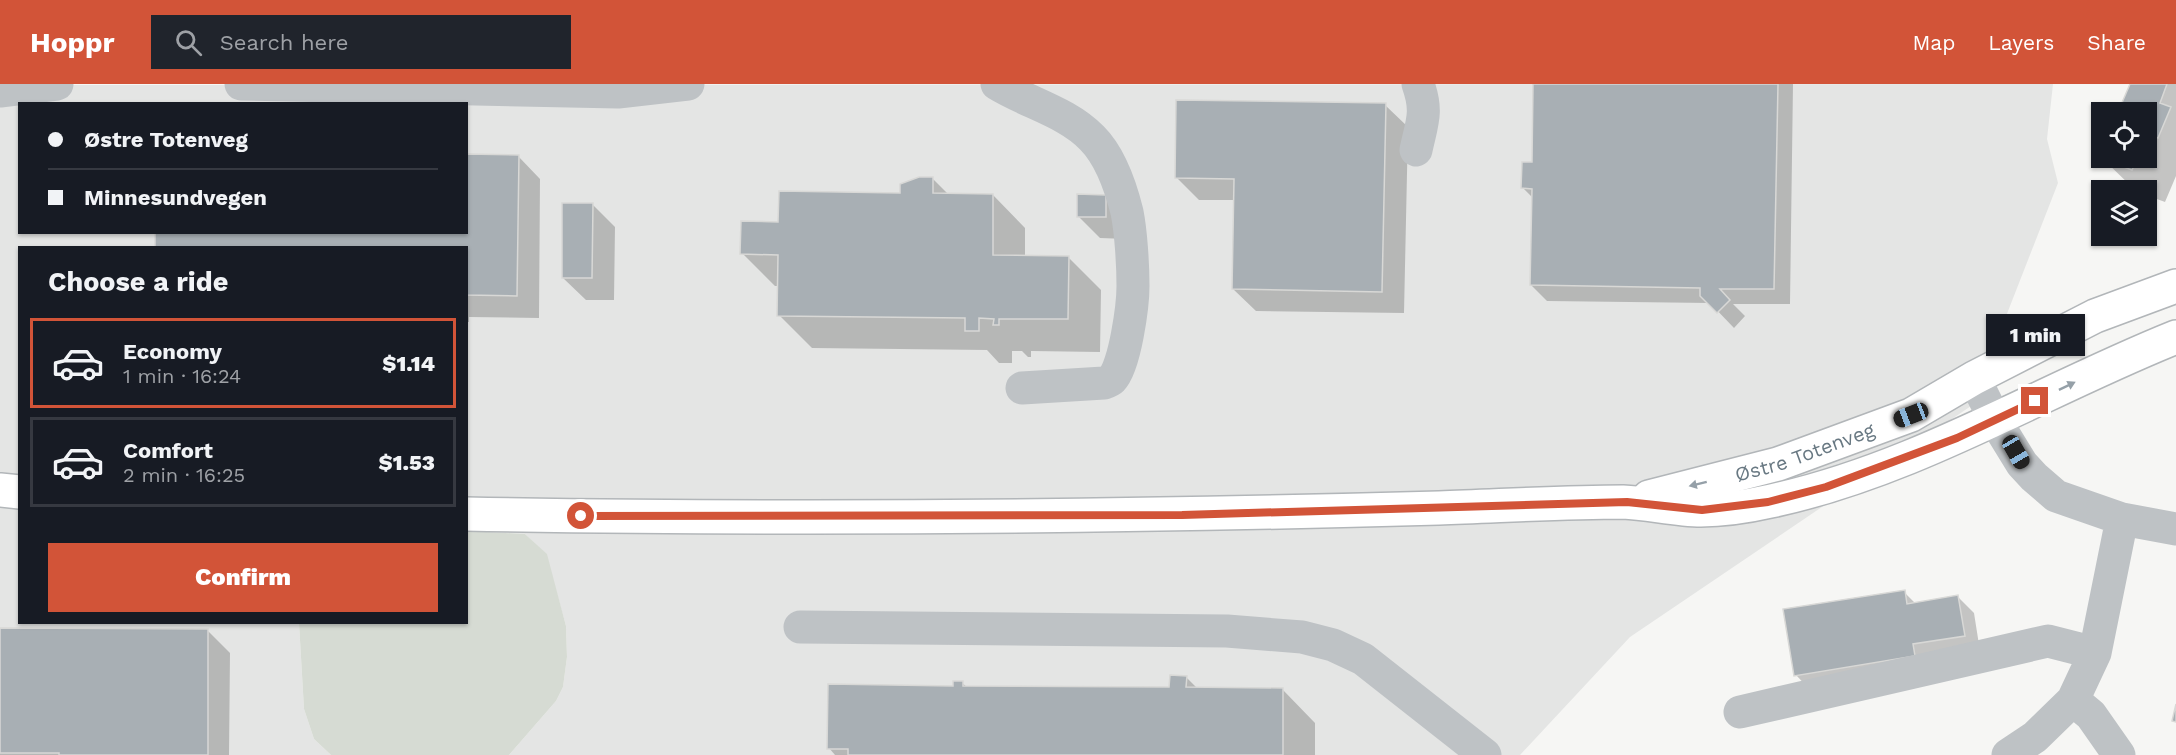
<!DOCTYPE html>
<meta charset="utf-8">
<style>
body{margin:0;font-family:"Work Sans",sans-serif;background:#20242c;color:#f1f3f6;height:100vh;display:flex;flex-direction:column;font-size:22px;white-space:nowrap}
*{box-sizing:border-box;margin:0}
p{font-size:20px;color:#9ea1a6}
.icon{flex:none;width:33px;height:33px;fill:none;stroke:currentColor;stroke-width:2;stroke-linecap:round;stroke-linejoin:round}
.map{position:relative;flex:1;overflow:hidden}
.drawer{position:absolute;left:18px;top:162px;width:450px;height:378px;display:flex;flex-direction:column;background:#171b24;border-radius:0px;box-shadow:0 2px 4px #0004}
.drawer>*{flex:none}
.banner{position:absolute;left:18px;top:18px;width:450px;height:132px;border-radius:0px;box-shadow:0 2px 4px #0004;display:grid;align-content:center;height:132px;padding:0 30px;background:#171b24}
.controls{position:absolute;left:2091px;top:18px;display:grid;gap:12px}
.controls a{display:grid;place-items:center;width:66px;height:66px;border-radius:0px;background:#171b24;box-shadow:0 2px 4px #0004;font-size:30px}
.end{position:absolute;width:27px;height:27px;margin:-14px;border:8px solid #d25438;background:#fff;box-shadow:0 0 0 3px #fff}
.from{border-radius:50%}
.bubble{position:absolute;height:42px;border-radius:0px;background:#171b24;box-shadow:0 2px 4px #0004;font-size:20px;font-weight:800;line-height:42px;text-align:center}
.car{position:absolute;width:18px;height:36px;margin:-18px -9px;border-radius:8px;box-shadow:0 0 4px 2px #0007;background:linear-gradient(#222 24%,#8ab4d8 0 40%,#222 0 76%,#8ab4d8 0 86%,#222 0)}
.banner b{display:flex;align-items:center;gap:21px;height:57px;font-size:22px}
.banner b+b{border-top:2px solid #363941}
.banner i{width:15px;height:15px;background:#f1f3f6}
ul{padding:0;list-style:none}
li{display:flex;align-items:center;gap:18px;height:90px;margin:0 12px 9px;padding:0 18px;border:3px solid #363941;border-radius:0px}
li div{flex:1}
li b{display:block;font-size:22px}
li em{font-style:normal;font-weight:800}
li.current{border-color:#d25438}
li>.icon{width:54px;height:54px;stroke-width:1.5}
h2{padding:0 30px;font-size:27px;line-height:72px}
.cta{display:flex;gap:12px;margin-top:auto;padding:12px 30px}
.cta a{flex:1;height:69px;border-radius:0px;background:#d25438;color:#fff;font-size:24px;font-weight:800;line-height:69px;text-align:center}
header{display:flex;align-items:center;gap:36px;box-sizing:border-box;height:84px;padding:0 30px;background:#d25438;color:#fff}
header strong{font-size:28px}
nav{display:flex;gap:33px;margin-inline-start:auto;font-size:21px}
.search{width:420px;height:54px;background:#20242c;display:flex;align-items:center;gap:15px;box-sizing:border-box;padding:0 21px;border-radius:0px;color:#9ea1a6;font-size:22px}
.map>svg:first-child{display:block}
</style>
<header>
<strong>Hoppr</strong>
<div class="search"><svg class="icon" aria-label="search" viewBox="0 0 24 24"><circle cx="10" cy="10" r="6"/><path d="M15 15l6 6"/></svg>Search here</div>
<nav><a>Map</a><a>Layers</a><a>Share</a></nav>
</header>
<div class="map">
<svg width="2176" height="671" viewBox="0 0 2176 671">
<rect width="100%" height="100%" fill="#f6f6f4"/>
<path fill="#e4e5e4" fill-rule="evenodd" d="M2053,0l-6,55 11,44 -87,223 -341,231 -110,118h-1011l47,-54 7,-14 4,-30 -1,-31 -20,-72 -21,-20 -58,-3 -1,-283h-446v374l279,1 5,86 10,30 17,16h-331v-670zM20,20h446v128h-446z"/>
<path fill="#d6dbd3" d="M467,447l58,3 22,20 19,72 1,31 -4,30 -7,14 -47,54h-178l-17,-16 -10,-30 -5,-86 167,-1z"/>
<path fill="#0003" d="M1535,0h258l-3,220h-57l12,12 -11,12 -24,-25 -163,-2 -16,-16 2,-87 -10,-10 10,-24z
M2131,0h45v92l-11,26 -19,-7v-5h-11l-33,-32h44v-46h-26z
M1385,21l23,22 -4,186 -148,-2 -23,-22 2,-89h-36l-22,-22z
M518,72l22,23 -1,139 -70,-1v5h-3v-90z
M932,94l17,17h44l32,33v29h43l33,33 -1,62 -69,-1v6h-3l-6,-6h-10v12h-13l-12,-13 -175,-2 -33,-33v-29h-4l-33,-33 38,-30 121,-29z
M1106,112l21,43 -27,-1 -22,-22z
M592,120l23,23 -1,73h-28l-23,-22z
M1904,508l12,12 42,-7 16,16 6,38 -169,40 -15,-16z
M0,545l207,1 23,23 -1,102h-229z
M1186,593l12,12 85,1 32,33v32h-480l-6,-7 133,-65 5,4 204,2z"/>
<path fill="#a8afb4" stroke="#d8d8d6" stroke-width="1.5" d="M1533,0h245l-4,205h-54l10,11 -13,13 -17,-17v-8l-170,-3 2,-96 -11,-1 1,-26h10z
M2130,0h37l-7,19 11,4 -13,31 -11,-4 -1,2v-24h-28z
M1176,16l210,3 -4,189 -150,-3 2,-110 -59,-1z
M466,70l53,1 -2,141 -51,-1v-47h-311v-16h311z
M2102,70v4h36l-6,12 -32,-12z
M919,93h14v16l60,1v61l76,1 -1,63h-69v6h-6l1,-6 -15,-1v13h-14v-13l-188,-2 1,-61 -38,-1 1,-33 37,1 1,-31 121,2v-9z
M1077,110l29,1v22h-29z
M562,119h31l-1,75h-30z
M1905,506l2,14 51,-9 7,41 -52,8 2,12 -121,20 -11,-67z
M0,544l208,1v126h-149v-2h-59z
M1170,591l17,1 -1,11 97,1v67h-435v-6h-21l1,-65 125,2v-5h10v5l206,1z
M2176,620v18l-4,-1z"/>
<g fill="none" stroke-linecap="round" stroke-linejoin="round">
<defs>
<g id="major">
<path d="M0,406l20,2"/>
<path id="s1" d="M1649,413l129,-33 133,-49 63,-37 121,-62 81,-30"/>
<path d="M466,430c325,6 649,3 973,-6 61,-2 123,-6 184,-6 26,1 52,8 78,8 23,0 48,-4 70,-9 144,-31 270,-110 405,-164"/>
</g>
</defs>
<use href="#major" stroke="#b2b6b9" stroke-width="36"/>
<path stroke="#bec2c5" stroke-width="33" d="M241,0l377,8 70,-8
M997,0c31,19 70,28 95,54 18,18 29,50 35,74 4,20 6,53 6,74 0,19 -8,80 -21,93 -2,2 -5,3 -8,4l-82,5
M0,7l57,-7
M1416,66c6,-28 12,-38 2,-66
M1974,294l21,42 27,44 12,13 22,19 66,23 54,10
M800,543l427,4 75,6 31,8 30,14 122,96
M2073,616l18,15 28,40
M1740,628l308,-71 47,12
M2008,671l27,-18 38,-37 22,-47 27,-134"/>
<use href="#major" stroke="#fff" stroke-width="33"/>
</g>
<defs><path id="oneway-solid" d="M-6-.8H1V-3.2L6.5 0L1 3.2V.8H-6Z" transform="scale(1.5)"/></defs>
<g fill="#95a0a8">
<use href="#oneway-solid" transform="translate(2067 302) rotate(-26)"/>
<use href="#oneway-solid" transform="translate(1698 400) rotate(166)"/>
</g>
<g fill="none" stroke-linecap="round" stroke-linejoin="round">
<path stroke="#d25438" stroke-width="8" d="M581,432l601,-1 445,-13 75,8 66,-8 58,-15 131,-49 78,-37"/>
</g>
<g text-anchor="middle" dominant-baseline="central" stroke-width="6" stroke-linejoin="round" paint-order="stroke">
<g font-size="20" fill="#687882" stroke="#fff">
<text stroke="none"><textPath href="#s1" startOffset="162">Østre Totenveg</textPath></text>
</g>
</g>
</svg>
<div class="controls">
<a><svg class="icon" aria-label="locate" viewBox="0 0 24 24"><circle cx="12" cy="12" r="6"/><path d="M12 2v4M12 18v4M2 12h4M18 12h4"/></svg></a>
<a><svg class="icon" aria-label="layers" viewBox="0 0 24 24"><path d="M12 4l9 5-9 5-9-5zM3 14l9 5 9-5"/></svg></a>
</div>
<i class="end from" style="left:581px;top:432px"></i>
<i class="end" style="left:2035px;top:317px"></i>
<div class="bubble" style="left:1986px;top:230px;width:99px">1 min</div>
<i class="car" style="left:1911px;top:331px;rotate:249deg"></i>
<i class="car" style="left:2016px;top:368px;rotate:150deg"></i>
<div class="banner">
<b><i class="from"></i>Østre Totenveg</b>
<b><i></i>Minnesundvegen</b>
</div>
<section class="drawer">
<h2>Choose a ride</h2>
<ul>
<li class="current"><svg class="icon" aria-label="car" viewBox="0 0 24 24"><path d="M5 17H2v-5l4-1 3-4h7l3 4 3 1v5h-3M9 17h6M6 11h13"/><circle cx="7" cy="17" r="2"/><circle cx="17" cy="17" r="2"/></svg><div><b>Economy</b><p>1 min · 16:24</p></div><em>$1.14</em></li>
<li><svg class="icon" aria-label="car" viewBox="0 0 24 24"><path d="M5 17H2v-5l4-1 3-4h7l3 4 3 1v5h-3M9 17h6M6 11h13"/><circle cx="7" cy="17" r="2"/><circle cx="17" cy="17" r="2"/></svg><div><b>Comfort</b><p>2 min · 16:25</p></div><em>$1.53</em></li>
</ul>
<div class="cta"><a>Confirm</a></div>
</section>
</div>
